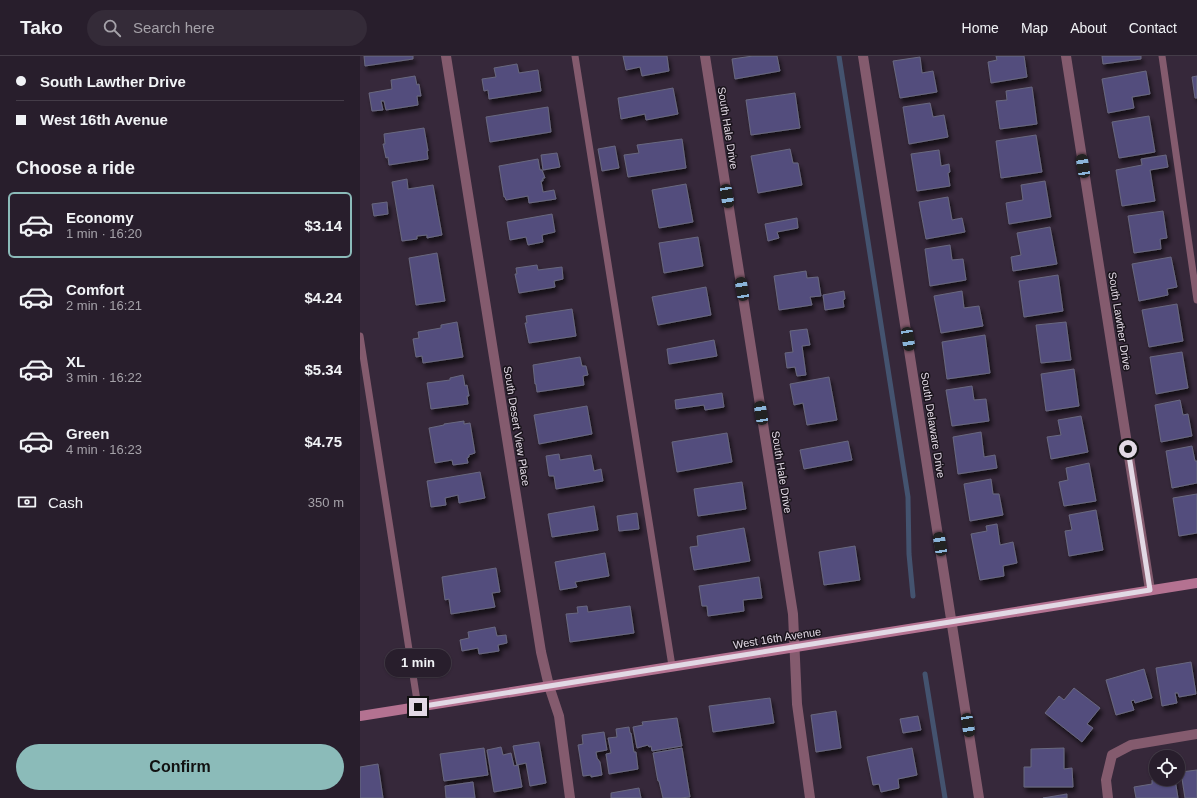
<!DOCTYPE html>
<meta charset="utf-8">
<style>
body{margin:0;font-family:Arial,sans-serif;background:#342b38;color:#f1f3f6;height:100vh;display:flex;flex-direction:column;font-size:15px;white-space:nowrap}
*{box-sizing:border-box;margin:0}
p{font-size:13px;color:#a5a2a9}
.icon{flex:none;width:22px;height:22px;fill:none;stroke:currentColor;stroke-width:2;stroke-linecap:round;stroke-linejoin:round}
.map{position:relative;flex:1;overflow:hidden}
.panel{display:flex;flex-direction:column;background:#281e2c;width:360px}
.panel>*{flex:none}
.top-card{display:grid;align-content:center;height:88px;padding:0 16px;background:#281e2c}
.controls{position:absolute;left:789px;top:694px;display:grid;gap:8px}
.controls a{display:grid;place-items:center;width:36px;height:36px;border-radius:50%;background:#281e2c;box-shadow:0 1px 3px #0004,0 0 0 1px #443c48;font-size:20px}
.end{position:absolute;width:18px;height:18px;margin:-9px;border:5px solid #e2d9e5;background:#111;box-shadow:0 0 0 2px #111}
.from{border-radius:50%}
.bubble{position:absolute;height:28px;border-radius:14px;background:#281e2c;box-shadow:0 1px 3px #0004,0 0 0 1px #443c48;font-size:13px;font-weight:700;line-height:28px;text-align:center}
.car{position:absolute;width:12px;height:24px;margin:-12px -6px;border-radius:5px;box-shadow:0 0 3px 1px #0007;background:linear-gradient(#222 24%,#8ab4d8 0 40%,#222 0 76%,#8ab4d8 0 86%,#222 0)}
.top-card b{display:flex;align-items:center;gap:14px;height:38px;font-size:15px}
.top-card b+b{border-top:1px solid #443c48}
.top-card i{width:10px;height:10px;background:#f1f3f6}
ul{padding:0;list-style:none}
li{display:flex;align-items:center;gap:12px;height:66px;margin:0 8px 6px;padding:0 8px;border:2px solid transparent;border-radius:6px}
li div{flex:1}
li b{display:block;font-size:15px}
li em{font-style:normal;font-weight:700}
li.selected{border-color:#8bbbb9}
li>.icon{width:36px;height:36px;stroke-width:1.5}
h2{padding:0 16px;font-size:18px;line-height:48px}
.pay{display:flex;align-items:center;gap:10px;height:44px;padding:0 16px;font-size:15px}
.pay p{margin-inline-start:auto}
.cta{display:flex;gap:8px;margin-top:auto;padding:8px 16px}
.cta a{flex:1;height:46px;border-radius:24px;background:#8bbbb9;color:#111;font-size:16px;font-weight:700;line-height:46px;text-align:center}
header{display:flex;align-items:center;gap:24px;box-sizing:border-box;height:56px;padding:0 20px;background:#281e2c;border-bottom:1px solid #443c48}
header strong{font-size:19px}
nav{display:flex;gap:22px;margin-inline-start:auto;font-size:14px}
.search{width:280px;height:36px;background:#342b38;display:flex;align-items:center;gap:10px;box-sizing:border-box;padding:0 14px;border-radius:22px;color:#a5a2a9;font-size:15px}
main{display:flex;flex:1;min-height:0}
.map>svg:first-child{display:block}
</style>
<header>
<strong>Tako</strong>
<div class="search"><svg class="icon" aria-label="search" viewBox="0 0 24 24"><circle cx="10" cy="10" r="6"/><path d="M15 15l6 6"/></svg>Search here</div>
<nav><a>Home</a><a>Map</a><a>About</a><a>Contact</a></nav>
</header>
<main>
<section class="panel">
<div class="top-card">
<b><i class="from"></i>South Lawther Drive</b>
<b><i></i>West 16th Avenue</b>
</div>
<h2>Choose a ride</h2>
<ul>
<li class="selected"><svg class="icon" aria-label="car" viewBox="0 0 24 24"><path d="M5 17H2v-5l4-1 3-4h7l3 4 3 1v5h-3M9 17h6M6 11h13"/><circle cx="7" cy="17" r="2"/><circle cx="17" cy="17" r="2"/></svg><div><b>Economy</b><p>1 min · 16:20</p></div><em>$3.14</em></li>
<li><svg class="icon" aria-label="car" viewBox="0 0 24 24"><path d="M5 17H2v-5l4-1 3-4h7l3 4 3 1v5h-3M9 17h6M6 11h13"/><circle cx="7" cy="17" r="2"/><circle cx="17" cy="17" r="2"/></svg><div><b>Comfort</b><p>2 min · 16:21</p></div><em>$4.24</em></li>
<li><svg class="icon" aria-label="car" viewBox="0 0 24 24"><path d="M5 17H2v-5l4-1 3-4h7l3 4 3 1v5h-3M9 17h6M6 11h13"/><circle cx="7" cy="17" r="2"/><circle cx="17" cy="17" r="2"/></svg><div><b>XL</b><p>3 min · 16:22</p></div><em>$5.34</em></li>
<li><svg class="icon" aria-label="car" viewBox="0 0 24 24"><path d="M5 17H2v-5l4-1 3-4h7l3 4 3 1v5h-3M9 17h6M6 11h13"/><circle cx="7" cy="17" r="2"/><circle cx="17" cy="17" r="2"/></svg><div><b>Green</b><p>4 min · 16:23</p></div><em>$4.75</em></li>
</ul>
<div class="pay"><svg class="icon" aria-label="cash" viewBox="0 0 24 24"><path d="M3 7h18v10H3z"/><circle cx="12" cy="12" r="2"/></svg>Cash<p>350 m</p></div>
<div class="cta"><a>Confirm</a></div>
</section>
<div class="map">
<svg width="837" height="742" viewBox="0 0 837 742">
<defs>
<filter id="shadow"><feDropShadow dx="2.5" dy="4.5" stdDeviation="2" flood-color="#0009"/></filter>
</defs>
<rect width="100%" height="100%" fill="#36283a"/>
<g fill="none" stroke-linecap="round" stroke-linejoin="round">
<path stroke="#44536f" stroke-width="5" d="M479,0l69,441 1,57 4,42
M565,618l20,124"/>
</g>
<path fill="#524e7d" stroke="#69687f" filter="url(#shadow)" d="M4,0h49v3l-48,7z
M263,0h44l2,15 -27,5 -2,-9 -14,3z
M393,0h24l3,15 -45,8 -3,-20z
M636,0h28l3,21 -36,6 -3,-21 9,-2z
M742,0h39v3l-38,5z
M560,1l2,16 11,-2 4,21 -37,6 -7,-37z
M157,8l2,9 19,-3 3,21 -52,8 -1,-9 -4,1 -2,-12 14,-2 -2,-9z
M786,15l4,23 -18,3 2,11 -26,5 -6,-34z
M55,20l2,9 2,-1 2,12h-4l1,9 -32,5 -2,-9h-3l2,9 -11,1 -3,-18 23,-4 -1,-9z
M837,20v22h-2l-3,-21z
M672,31l5,37 -37,5 -4,-28 11,-1 -1,-9z
M313,32l5,26 -32,6 -1,-6 -24,5 -3,-21z
M435,37l5,35 -49,7 -5,-35z
M570,47l3,14 11,-2 4,22 -39,7 -6,-37z
M188,51l3,25 -61,10 -4,-25z
M789,60l6,36 -36,6 -7,-36z
M64,72l4,23h-1l1,8 -39,6 -1,-8 -2,1 -3,-14h2l-1,-10z
M676,79l6,37 -41,6 -5,-37z
M322,83l4,29 -58,9 -4,-22 15,-2 -2,-8z
M255,90l4,22 -17,3 -4,-22z
M430,93l3,14h5l4,22 -44,8 -7,-37z
M579,94l2,16 8,-2 1,8 -2,1 2,13 -33,5 -6,-37z
M197,97l3,14 -17,3 -2,-15z
M806,99l2,12 -18,3 5,31 -33,5 -6,-36 26,-5 -1,-6z
M178,103l2,11h2l3,8h-2v3h-2l2,11 11,-2 2,9 -27,4 -1,-7 -22,4 -1,-3h-1l-5,-31z
M47,123l1,10 25,-4 9,50 -15,3v-3l-10,1v3l-15,2 -10,-59z
M685,125l6,36 -42,7 -3,-21 17,-3 -2,-15z
M326,128l7,38 -34,6 -7,-38z
M588,141l4,23 10,-2 3,14 -39,7 -7,-37z
M27,146l1,12 -14,2 -2,-12z
M803,155l4,27 -7,1 1,10 -27,4 -6,-37z
M192,158l3,18 -13,3 1,7 -15,3 -2,-8 -16,3 -3,-18z
M437,162l1,10 -21,4 2,6 -11,3 -3,-17z
M690,171l7,37 -44,7 -2,-14 10,-2 -4,-22z
M338,181l5,29 -39,7 -5,-30z
M590,189l2,15 11,-1 3,21 -36,6 -5,-37z
M77,197l8,48 -29,4 -7,-47z
M811,201l6,30 -10,2 1,6 -29,6 -7,-37z
M177,209l1,5 24,-3 1,12 -9,2 1,6 -36,6 -4,-19h2l-1,-6z
M446,215l1,7 11,-1 3,19 -11,1 2,8 -33,5 -5,-34z
M698,219l5,36 -39,6 -5,-36z
M346,231l5,28 -53,10 -6,-28z
M484,235l1,8 -2,1 1,7 -19,3 -2,-15z
M602,235l2,17 15,-2 4,20 -42,7 -7,-37z
M817,248l6,37 -34,6 -7,-37z
M212,253l4,27 -47,7 -4,-20h2l-1,-7z
M97,266l6,35 -40,6 -1,-7 -6,1 -3,-18 6,-1 -1,-6 23,-4v-3z
M706,266l5,38 -30,3 -5,-38z
M447,273l3,16 -8,1 4,29 -9,1 -2,-9 -8,1 -2,-15 8,-1 -3,-21z
M625,279l5,38 -43,6 -5,-37z
M354,284l3,16 -48,8 -2,-15z
M822,296l6,36 -32,6 -6,-37z
M220,301l2,9h4l2,9 -5,1 1,9 -47,7 -1,-8h-1l-2,-19z
M714,313l5,37 -33,5 -5,-37z
M103,319l2,11 2,-1 2,11h-2l1,8 -37,5 -4,-26 23,-3v-2z
M469,321l8,43 -30,5 -4,-22 -9,2 -4,-21z
M612,330l2,14 12,-1 3,22 -37,5 -6,-36z
M362,337l2,14 -19,3 -1,-5 -28,4 -1,-9z
M820,344l3,15 5,-1 4,22 -31,6 -6,-37z
M227,350l5,28 -53,10 -5,-29z
M721,360l7,36 -37,7 -4,-22 14,-2 -3,-15z
M104,365v3l6,-1 5,30 -6,2v2l-2,1 1,5 -15,2 -1,-5 -17,3 -6,-35 15,-3v-1z
M621,376l3,25 11,-2 2,13 -39,6 -5,-37z
M367,377l5,29 -55,10 -5,-30z
M488,385l4,19 -48,9 -4,-19z
M832,390l3,15h2v22l-25,5 -6,-37z
M199,398l1,6 31,-5 3,16 7,-2 2,12 -47,8 -2,-13h-5l-3,-20z
M729,407l7,38 -32,5 -5,-24 9,-2 -2,-12z
M120,416l5,26 -26,5 -1,-8 -13,3 1,7 -15,2 -4,-26z
M631,423l2,15h6l4,21 -33,6 -6,-37z
M382,426l4,27 -48,7 -4,-27z
M837,438v39l-18,3 -6,-38z
M234,450l4,24 -46,7 -4,-23z
M736,454l7,40 -34,6 -4,-25 7,-1 -3,-15z
M277,457l2,16 -20,2 -2,-15z
M637,468l3,21 13,-3 4,21 -14,3 1,10 -24,4 -9,-46 16,-3 -1,-5z
M384,472l6,33 -56,9 -4,-23 8,-1 -1,-10z
M495,490l5,34 -36,5 -5,-33z
M245,497l4,23 -34,6 2,5 -17,3 -5,-28z
M136,512l4,24 -8,1 3,14 -44,7 -2,-15 -4,1 -3,-23z
M399,521l3,21 -19,2 1,11 -36,5 -1,-10h-5l-3,-20z
M227,550l1,6 42,-6 4,27 -64,9 -4,-28 12,-1 -1,-6z
M135,571l2,9 9,-1 1,8 -9,2 1,6 -20,3 -1,-6 -16,3 -2,-11 9,-2 -1,-6z
M831,606l5,32 -17,3 -1,-4h-3l2,10 -15,3 -6,-38z
M784,613l8,29 -17,5 -1,-3 -3,1 3,9 -18,5 -10,-35z
M714,632l26,20 -13,16 6,4 -11,14 -37,-29 14,-17 5,4z
M410,642l4,25 -61,9 -4,-26z
M476,655l5,37 -25,4 -5,-37z
M558,660l3,14 -18,3 -3,-14z
M317,662l5,28 -30,5 -1,-5 -2,1 -1,-2 -11,3 -4,-21 10,-2 -1,-3z
M269,671l1,6h1l3,19h2l2,17 -29,5 -3,-20 5,-1 -3,-15 9,-1 -1,-8z
M244,676l3,18 -11,2 1,6 3,4 2,13 -11,2v-2l-8,1 -5,-31 5,-1 -1,-9z
M179,686l7,41 -16,3 -4,-23 -9,2 -4,-19z
M141,691l2,8 8,-2 3,13 4,-1 4,22 -28,5 -7,-42z
M124,692l4,27 -44,6 -4,-27z
M322,692l8,49 -10,1h-17l-4,-17h-1l-1,-5 -4,-23z
M552,692l5,27 -19,4 1,9 -18,4 -2,-8 -6,1 -6,-28z
M704,692v21l8,-1 1,19h-49v-20h7v-18z
M18,708l5,34h-23v-31z
M837,714v28h-12l-4,-26z
M796,723h19l3,19h-42l-2,-11 18,-3v-4z
M113,726l2,16h-29l-1,-12z
M279,732l2,10h-30v-5z
M707,738v4h-24z"/>
<g fill="none" stroke-linecap="round" stroke-linejoin="round">
<path stroke="#845b6e" stroke-width="7" d="M215,0l97,610
M802,0l35,244
M0,280l58,371"/>
<path stroke="#845b6e" stroke-width="10" d="M86,0l95,596 8,34 10,30 11,82
M345,0l88,558 4,90 13,94
M503,0l116,742
M706,0l84,534
M748,742l-2,-18 6,-25 19,-10 66,-11"/>
<path stroke="#b47291" stroke-width="10" d="M0,660c279,-45 558,-87 837,-133"/>
</g>
<g fill="none" stroke-linecap="round" stroke-linejoin="round">
<path stroke="#e2d9e5" stroke-width="5" d="M58,651c244,-41 489,-76 732,-117l-22,-141"/>
</g>
<g text-anchor="middle" dominant-baseline="central" stroke-width="3" stroke-linejoin="round" paint-order="stroke">
<g font-size="11" fill="#e2d9e5" stroke="#1a141c">
<text transform="translate(368 72) rotate(81)">South Hale Drive</text>
<text transform="translate(760 265) rotate(81)">South Lawther Drive</text>
<text transform="translate(573 369) rotate(81)">South Delaware Drive</text>
<text transform="translate(157 370) rotate(81)">South Desert View Place</text>
<text transform="translate(422 416) rotate(81)">South Hale Drive</text>
<text transform="translate(417 582) rotate(-9)">West 16th Avenue</text>
</g>
</g>
</svg>
<div class="controls">
<a><svg class="icon" aria-label="locate" viewBox="0 0 24 24"><circle cx="12" cy="12" r="6"/><path d="M12 2v4M12 18v4M2 12h4M18 12h4"/></svg></a>
</div>
<i class="end from" style="left:768px;top:393px"></i>
<i class="end" style="left:58px;top:651px"></i>
<div class="bubble" style="left:25px;top:593px;width:66px">1 min</div>
<i class="car" style="left:723px;top:110px;rotate:351deg"></i>
<i class="car" style="left:367px;top:140px;rotate:171deg"></i>
<i class="car" style="left:382px;top:233px;rotate:351deg"></i>
<i class="car" style="left:548px;top:283px;rotate:171deg"></i>
<i class="car" style="left:401px;top:357px;rotate:351deg"></i>
<i class="car" style="left:580px;top:488px;rotate:351deg"></i>
<i class="car" style="left:608px;top:669px;rotate:171deg"></i>
</div>
</main>
